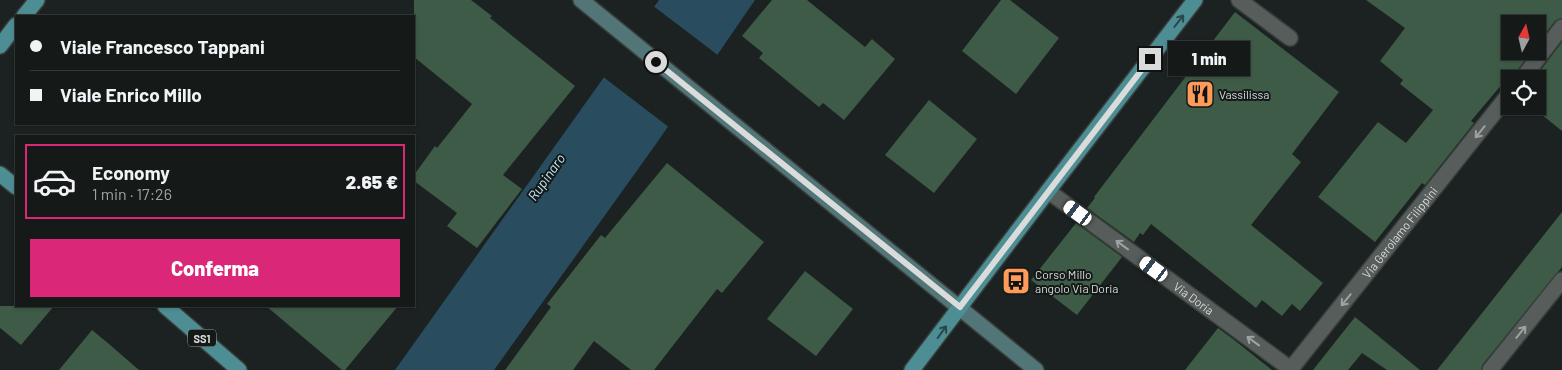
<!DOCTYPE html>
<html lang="it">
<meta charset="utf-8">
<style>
body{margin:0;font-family:Barlow,sans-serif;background:#1e2322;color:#f1f3f6;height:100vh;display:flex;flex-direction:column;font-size:19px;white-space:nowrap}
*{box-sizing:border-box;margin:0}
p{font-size:16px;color:#9da1a2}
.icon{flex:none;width:28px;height:28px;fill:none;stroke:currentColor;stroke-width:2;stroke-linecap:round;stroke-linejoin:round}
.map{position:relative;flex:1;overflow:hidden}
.details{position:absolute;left:15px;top:135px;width:400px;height:172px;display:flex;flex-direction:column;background:#151a19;border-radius:0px;box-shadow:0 1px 4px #0004,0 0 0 1px #343838}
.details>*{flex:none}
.guide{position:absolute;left:15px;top:15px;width:400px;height:110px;border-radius:0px;box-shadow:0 1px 4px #0004,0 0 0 1px #343838;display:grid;align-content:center;height:110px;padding:0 15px;background:#151a19}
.needle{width:32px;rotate:8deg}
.tools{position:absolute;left:1501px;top:15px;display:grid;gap:10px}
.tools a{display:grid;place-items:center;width:45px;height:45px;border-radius:0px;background:#151a19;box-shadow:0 1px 4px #0004,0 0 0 1px #343838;font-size:25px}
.end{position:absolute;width:22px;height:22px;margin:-11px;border:6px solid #d9dcdb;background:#111;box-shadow:0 0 0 2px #111}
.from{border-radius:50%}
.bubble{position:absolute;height:35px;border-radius:0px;background:#151a19;box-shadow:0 1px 4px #0004,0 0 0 1px #343838;font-size:16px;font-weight:800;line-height:35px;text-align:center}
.car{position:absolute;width:15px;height:30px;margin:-15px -8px;border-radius:6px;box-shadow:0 0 4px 1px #0007;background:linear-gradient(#fff 24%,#345 0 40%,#fff 0 76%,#345 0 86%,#fff 0)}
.guide b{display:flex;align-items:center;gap:18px;height:48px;font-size:19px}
.guide b+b{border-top:1px solid #343838}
.guide i{width:12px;height:12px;background:#f1f3f6}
ul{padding:9px 0 0;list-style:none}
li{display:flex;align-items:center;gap:15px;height:75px;margin:0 10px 8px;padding:0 5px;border:2px solid transparent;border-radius:0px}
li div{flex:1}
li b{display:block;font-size:19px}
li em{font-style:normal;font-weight:800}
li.current{border-color:#db2777}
li>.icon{width:45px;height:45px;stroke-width:1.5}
.primary-button{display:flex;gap:10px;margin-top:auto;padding:10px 15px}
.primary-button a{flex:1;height:58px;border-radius:0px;background:#db2777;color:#fff;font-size:20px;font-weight:800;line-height:58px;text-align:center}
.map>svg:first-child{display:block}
</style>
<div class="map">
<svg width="1562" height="370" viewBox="0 0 1562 370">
<rect width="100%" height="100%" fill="#1c2221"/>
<path fill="#294d5e" d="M659,0h96l-99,144 -162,226h-99z"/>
<path fill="#1c2221" d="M652,5l67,51 -49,72 -68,-52z"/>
<path fill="#3d5b46" d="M414,0h57l21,16 -2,2 85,68 -72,89 19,14 -45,59 -30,-22 10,-13 -43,-32v-6l21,-29 2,2 35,-44 -58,-47z
M772,0h35l58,47 7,-8 23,20 -51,61 -21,-17 -4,4 -60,-49 4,-5 -21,-17z
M1001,0h9l49,38 -43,56 -54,-43z
M1366,0h196v18l-7,3 -17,22v-19h-28v27h22l-17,22 -2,6h-3v5l-5,1 -2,-2 -32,38 3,2 -49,62 -3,-2 -47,59 -57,-45 60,-75 28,21 27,-33 -33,-26 3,-4 -23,-19 25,-33z
M1235,12l104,80 -47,62 9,8 -50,63 72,58 -23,28 -8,-7 -10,12 -20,-16 -6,8 -105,-84 -8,11 -3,-2 -6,9 -47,-34 8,-10 -1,-1z
M1562,42v89l-31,-25h7v-27h-4z
M929,100l48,39 -43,54 -49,-38z
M667,163l97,79 -42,51 -5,-4 -63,81h-23l-37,-29 -21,29h-68l46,-63 -4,-3 54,-69 4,3z
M1562,212v55l-79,97 -2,6h-44z
M1076,223l46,34 -45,58 -46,-35z
M805,271l48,38 -37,47 -49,-37z
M0,306h54l-33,39 -21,-17z
M266,306h132l-53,64h-3z
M1355,317l65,53h-33l-25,-17 -14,17h-35z
M1218,328l15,11 39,31h-87z
M92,330l17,14 30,26h-80z"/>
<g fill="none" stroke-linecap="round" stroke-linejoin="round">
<defs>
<g id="street">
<path d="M1239,0l51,38"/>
<path d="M1522,79l40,-52"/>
<path id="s1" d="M1048,191l244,179"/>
<path id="s2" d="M1290,370l220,-277"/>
<path d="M1490,370l72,-90"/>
</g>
<path id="secondary" d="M581,0l455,370"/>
<path id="primary" d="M24,16l13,-16
M0,46l16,-21
M0,174l16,13
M165,306l74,64
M912,370l136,-179 147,-191"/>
</defs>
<use href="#street" stroke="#393e3c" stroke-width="18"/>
<use href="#secondary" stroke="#393e3c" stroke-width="18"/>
<use href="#primary" stroke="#393e3c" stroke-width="18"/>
<use href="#street" stroke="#565d5b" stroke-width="15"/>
<use href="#secondary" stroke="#527678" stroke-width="15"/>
<use href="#primary" stroke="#4d8e94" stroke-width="15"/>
</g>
<defs><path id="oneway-shaft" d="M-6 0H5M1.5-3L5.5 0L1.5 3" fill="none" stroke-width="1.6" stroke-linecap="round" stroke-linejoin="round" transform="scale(1.25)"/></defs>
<g stroke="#2a4849">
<use href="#oneway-shaft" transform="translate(1179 21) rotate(-52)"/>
<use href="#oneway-shaft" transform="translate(942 332) rotate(-54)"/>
</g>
<g stroke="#9ea3a1">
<use href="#oneway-shaft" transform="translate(1480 132) rotate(129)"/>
<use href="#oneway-shaft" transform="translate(1122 245) rotate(-144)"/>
<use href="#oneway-shaft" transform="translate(1346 300) rotate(129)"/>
<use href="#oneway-shaft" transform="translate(1521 332) rotate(-51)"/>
<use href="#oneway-shaft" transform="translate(1253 341) rotate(-144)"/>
</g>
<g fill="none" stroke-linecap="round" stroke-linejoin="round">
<path stroke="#d9dcdb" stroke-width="6" d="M656,62l304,245 190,-248"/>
</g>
<defs>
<symbol id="restaurant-square" viewBox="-11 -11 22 22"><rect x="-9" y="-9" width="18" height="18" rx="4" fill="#ff9b5a" stroke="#131917"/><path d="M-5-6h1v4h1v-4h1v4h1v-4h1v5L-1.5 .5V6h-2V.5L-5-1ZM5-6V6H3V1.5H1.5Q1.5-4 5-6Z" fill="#111"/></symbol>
<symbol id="bus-square" viewBox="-11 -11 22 22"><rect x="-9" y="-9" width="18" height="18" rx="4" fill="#ff9b5a" stroke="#131917"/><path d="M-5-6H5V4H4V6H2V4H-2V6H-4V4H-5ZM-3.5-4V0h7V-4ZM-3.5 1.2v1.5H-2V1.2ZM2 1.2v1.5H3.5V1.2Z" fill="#111"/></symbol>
</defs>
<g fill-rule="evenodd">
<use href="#restaurant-square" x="1184" y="78" width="32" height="32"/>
<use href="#bus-square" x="1000" y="265" width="32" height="32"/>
</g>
<g text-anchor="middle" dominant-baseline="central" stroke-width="4" stroke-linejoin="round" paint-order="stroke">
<rect fill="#131917" stroke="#9ea2a0" stroke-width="1" x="188" y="329.5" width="28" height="17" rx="4"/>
<g font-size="11" font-weight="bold" fill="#d9dcdb">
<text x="202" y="338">SS1</text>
</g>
<g font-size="12" fill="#d9dcdb" stroke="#131917" text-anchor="start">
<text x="1219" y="94">Vassilissa</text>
<text x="1035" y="274">Corso Millo<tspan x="1035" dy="14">angolo Via Doria</tspan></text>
</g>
<g font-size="12" fill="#d9dcdb" stroke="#131917">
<text stroke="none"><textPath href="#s2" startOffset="176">Via Gerolamo Filippini</textPath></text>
<text stroke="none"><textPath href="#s1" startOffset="181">Via Doria</textPath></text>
</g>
<g font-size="14" font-style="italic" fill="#c1e7fb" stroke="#131917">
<text transform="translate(546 177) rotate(-55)">Rupinaro</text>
</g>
</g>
</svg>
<div class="tools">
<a><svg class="needle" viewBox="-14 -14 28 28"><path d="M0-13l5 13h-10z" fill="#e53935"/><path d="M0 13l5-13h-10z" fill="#9da1a2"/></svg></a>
<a><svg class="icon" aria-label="locate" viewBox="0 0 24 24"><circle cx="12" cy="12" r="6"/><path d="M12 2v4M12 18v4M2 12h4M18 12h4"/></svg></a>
</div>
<i class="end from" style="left:656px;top:62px"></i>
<i class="end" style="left:1150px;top:59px"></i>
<div class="bubble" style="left:1168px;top:41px;width:82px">1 min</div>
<i class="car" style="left:1078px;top:213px;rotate:306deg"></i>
<i class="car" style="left:1154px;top:269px;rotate:306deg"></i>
<div class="guide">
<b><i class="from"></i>Viale Francesco Tappani</b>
<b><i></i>Viale Enrico Millo</b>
</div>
<section class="details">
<ul>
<li class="current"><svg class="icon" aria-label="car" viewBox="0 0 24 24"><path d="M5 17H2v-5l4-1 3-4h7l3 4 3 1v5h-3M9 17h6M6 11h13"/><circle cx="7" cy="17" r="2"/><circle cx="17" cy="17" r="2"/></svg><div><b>Economy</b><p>1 min · 17:26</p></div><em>2.65 €</em></li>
</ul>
<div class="primary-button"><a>Conferma</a></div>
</section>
</div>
